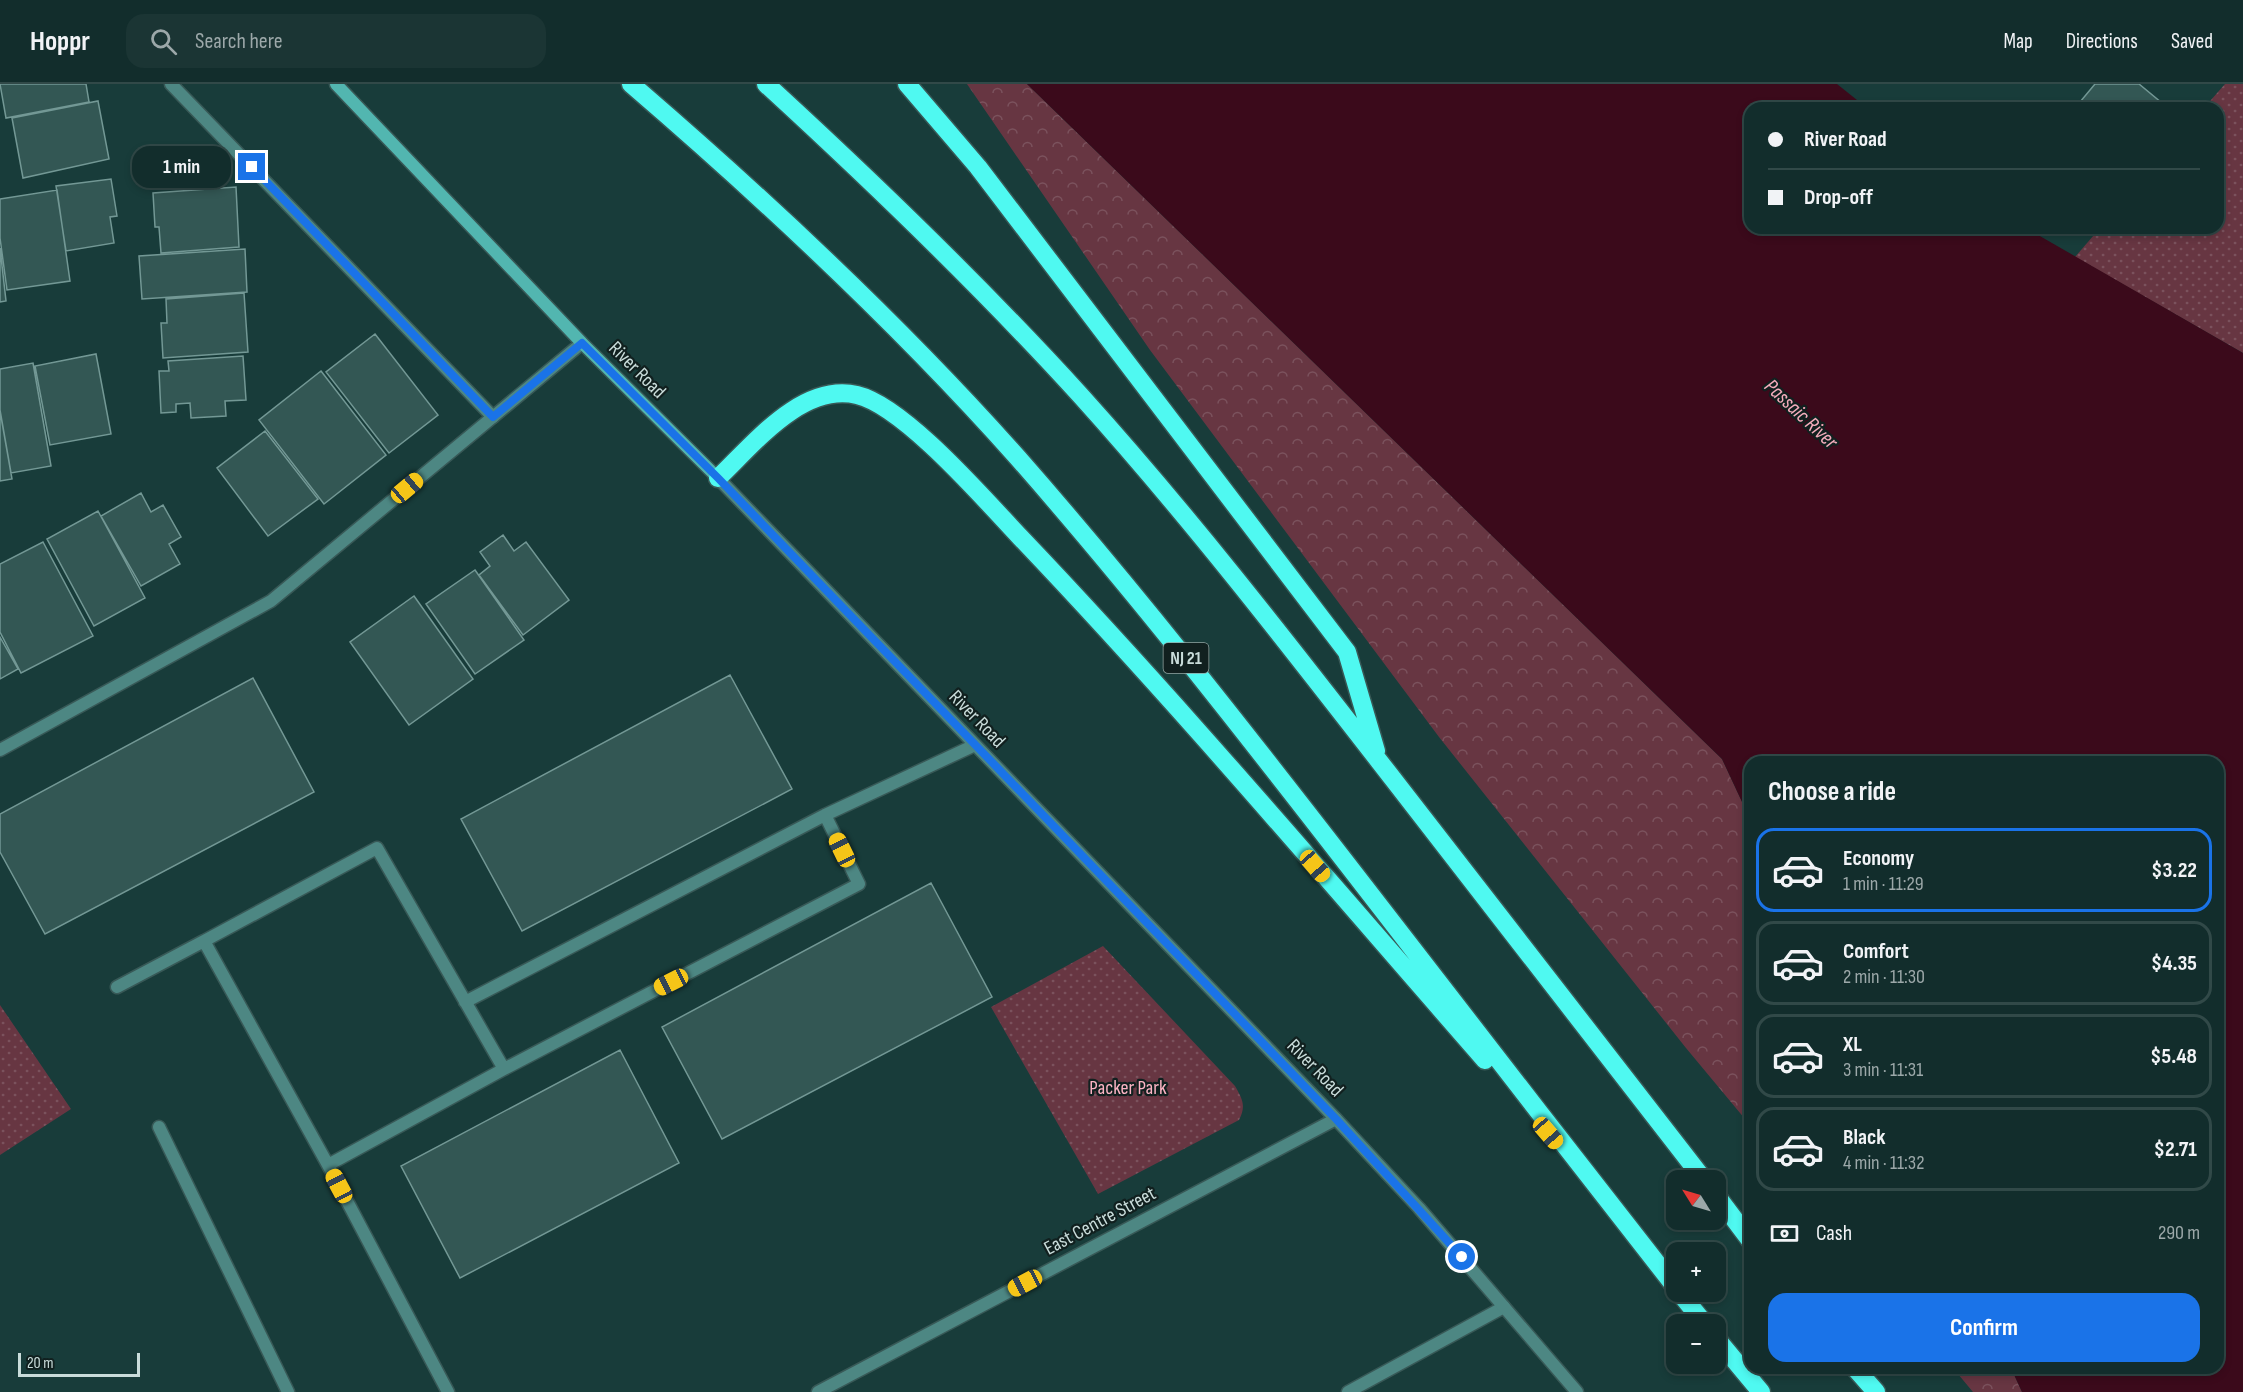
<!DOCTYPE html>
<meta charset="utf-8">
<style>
body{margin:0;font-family:"Sofia Sans Condensed",sans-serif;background:#1b3534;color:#f1f3f6;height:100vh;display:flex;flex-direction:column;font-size:22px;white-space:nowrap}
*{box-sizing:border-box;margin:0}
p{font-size:20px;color:#9ca8a9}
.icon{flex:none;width:33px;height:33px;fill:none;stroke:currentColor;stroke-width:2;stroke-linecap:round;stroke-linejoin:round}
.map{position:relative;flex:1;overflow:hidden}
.sheet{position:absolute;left:1744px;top:672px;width:480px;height:618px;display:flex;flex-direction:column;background:#122d2c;border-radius:18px;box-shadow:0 3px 9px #0003,0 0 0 2px #314948}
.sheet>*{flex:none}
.guide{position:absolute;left:1744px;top:18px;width:480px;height:132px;border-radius:18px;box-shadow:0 3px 9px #0003,0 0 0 2px #314948;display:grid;align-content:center;height:132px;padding:0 24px;background:#122d2c}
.needle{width:39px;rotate:307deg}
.tools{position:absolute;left:1666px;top:1086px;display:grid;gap:12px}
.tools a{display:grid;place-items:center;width:60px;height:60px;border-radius:12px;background:#122d2c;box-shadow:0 3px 9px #0003,0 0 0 2px #314948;font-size:30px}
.scale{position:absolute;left:18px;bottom:15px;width:122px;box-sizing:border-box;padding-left:6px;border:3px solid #c9dcda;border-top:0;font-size:16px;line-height:21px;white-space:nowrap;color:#c9dcda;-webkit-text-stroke:4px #11201f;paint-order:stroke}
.end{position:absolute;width:27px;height:27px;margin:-14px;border:8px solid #1a73e8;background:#fff;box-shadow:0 0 0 3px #fff}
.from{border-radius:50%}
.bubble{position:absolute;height:42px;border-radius:18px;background:#122d2c;box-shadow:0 3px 9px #0003,0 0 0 2px #314948;font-size:20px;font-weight:700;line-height:42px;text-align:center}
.car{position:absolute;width:18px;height:36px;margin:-18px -9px;border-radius:8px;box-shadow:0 0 4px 2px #0007;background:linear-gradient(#f5c518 24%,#345 0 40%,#f5c518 0 76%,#345 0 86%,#f5c518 0)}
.guide b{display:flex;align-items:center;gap:21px;height:57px;font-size:22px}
.guide b+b{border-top:2px solid #314948}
.guide i{width:15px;height:15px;background:#f1f3f6}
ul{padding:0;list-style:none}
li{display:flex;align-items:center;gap:18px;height:84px;margin:0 12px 9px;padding:0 12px;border:3px solid #314948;border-radius:18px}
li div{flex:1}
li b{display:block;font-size:22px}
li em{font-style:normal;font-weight:700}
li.current{border-color:#1a73e8}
li>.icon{width:54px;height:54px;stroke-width:1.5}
h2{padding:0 24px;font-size:27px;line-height:72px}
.pay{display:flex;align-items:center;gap:15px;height:66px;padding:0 24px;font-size:22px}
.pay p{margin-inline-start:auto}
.primary-button{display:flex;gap:12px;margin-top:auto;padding:12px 24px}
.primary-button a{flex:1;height:69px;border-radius:18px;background:#1a73e8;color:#fff;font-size:24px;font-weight:700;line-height:69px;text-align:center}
header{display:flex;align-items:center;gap:36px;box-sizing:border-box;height:84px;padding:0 30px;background:#122d2c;border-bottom:2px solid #314948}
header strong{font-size:28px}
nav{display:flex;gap:33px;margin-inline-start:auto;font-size:21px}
.search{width:420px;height:54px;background:#1b3534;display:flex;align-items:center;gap:15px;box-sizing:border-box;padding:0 21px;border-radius:18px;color:#9ca8a9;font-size:22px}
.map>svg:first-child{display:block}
</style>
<header>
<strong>Hoppr</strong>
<div class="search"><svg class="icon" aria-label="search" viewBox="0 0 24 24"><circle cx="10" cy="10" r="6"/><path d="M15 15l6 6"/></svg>Search here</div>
<nav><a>Map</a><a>Directions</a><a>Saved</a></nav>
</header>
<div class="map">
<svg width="2243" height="1308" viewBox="0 0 2243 1308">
<defs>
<pattern id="forest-crowns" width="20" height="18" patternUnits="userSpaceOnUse" patternTransform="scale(1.5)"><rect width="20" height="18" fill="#673642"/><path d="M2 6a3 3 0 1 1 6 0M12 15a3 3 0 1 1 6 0" fill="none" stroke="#7b525d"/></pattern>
<pattern id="park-dots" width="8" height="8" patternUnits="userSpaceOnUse" patternTransform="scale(1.5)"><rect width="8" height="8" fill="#673642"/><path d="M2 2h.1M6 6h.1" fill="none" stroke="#7b525d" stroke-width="1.8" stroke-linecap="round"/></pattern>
</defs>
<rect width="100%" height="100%" fill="#183c3a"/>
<path fill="url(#forest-crowns)" d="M967,0h60l695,675 28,60v306l-64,-77 -247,-311 -289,-387z
M1953,1284h58l11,24h-49z"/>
<path fill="url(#park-dots)" d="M2225,0h18v269l-168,-96 25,-29h118v-120h-14z
M1103,862l132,140c8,14 11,20 4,34l-141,74 -107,-187z
M0,921l71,104 -71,46z"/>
<path fill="#3b0a1b" d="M1027,0h810l30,24h-117v120h276l217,125v1039h-221l-11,-24h207v-606h-468v57l-28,-60z"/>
<path fill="#335754" stroke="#739895" stroke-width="1.5" d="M0,0h86l3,18 -83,16z
M2095,0h44l29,24h-93z
M98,17l11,58 -86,19 -11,-60z
M111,95l6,37 -7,1 4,26 -48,8 -10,-65z
M236,103l3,60 -78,6 -2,-26h-4l-2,-34z
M57,106l13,91 -63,9 -7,-52v-39z
M0,164l6,53 -6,1z
M245,165l2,43 -105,7 -3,-43z
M244,209l4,59 -85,6 -2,-35h6l-1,-24z
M375,250l63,81 -49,38 -63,-81z
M96,270l15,80 -61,11 -15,-79z
M243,272l3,44 -21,1 1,15 -35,2 -1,-15 -14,1v8l-15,1 -2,-42h10l-1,-10z
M33,279l18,103 -40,7 -11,-63v-41z
M321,287l65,84 -62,49 -65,-84z
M0,327l12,68 -12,2z
M265,347l53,68 -50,37 -51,-68z
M141,409l10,19 12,-7 18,32 -12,7 11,20 -39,22 -40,-70z
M98,427l47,87 -51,28 -47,-87z
M503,451l11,16 12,-9 43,58 -46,35 -44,-60 11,-9 -10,-14z
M43,458l50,94 -72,37 -21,-41v-68z
M475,486l49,70 -49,34 -49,-70z
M414,512l59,83 -64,46 -59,-83z
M0,553l18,32 -18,10z
M730,591l62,114 -270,142 -61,-112z
M253,594l61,114 -269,142 -45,-82v-38z
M931,799l61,114 -270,142 -60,-112z
M620,966l59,113 -219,115 -59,-112z"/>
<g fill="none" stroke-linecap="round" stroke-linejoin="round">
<defs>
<path id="service" d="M171,0l322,333
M117,903l87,-46
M465,918l360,-187
M159,1043l129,265
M328,1081l176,-96
M448,1308l-120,-227 -124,-224 173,-93 127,221 355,-185 -34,-69 150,-70
M1348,1308l156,-85"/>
<path id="minor" d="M0,666l271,-149 311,-258
M818,1308l518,-273"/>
<path id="tertiary" d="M718,394l618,641 83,89 158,184"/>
<path id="secondary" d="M336,0l246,259 136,135"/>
<path id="motorway" d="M631,0c136,117 268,240 387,374 115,131 222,268 329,406 110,142 219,284 330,425
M766,0c109,100 215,202 315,312 110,122 211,253 312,383 104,134 208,268 311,401
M907,0l71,83 369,485 29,99
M718,394c35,-33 84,-96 139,-83 47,11 128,105 163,142 161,169 311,347 465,523
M1716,1111l34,45
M1679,1208l26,32
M1716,1254l45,54
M1855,1284l21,24"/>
</defs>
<use href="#service" stroke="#385957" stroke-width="15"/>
<use href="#minor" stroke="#385957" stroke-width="15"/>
<use href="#tertiary" stroke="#385957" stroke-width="15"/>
<use href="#secondary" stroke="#385957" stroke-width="15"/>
<use href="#motorway" stroke="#385957" stroke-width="21"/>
<use href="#service" stroke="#4d8783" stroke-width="12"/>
<use href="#minor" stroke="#4d8783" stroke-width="12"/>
<use href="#tertiary" stroke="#4d8783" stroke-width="12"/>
<use href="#secondary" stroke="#52b6b0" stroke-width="12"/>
<use href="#motorway" stroke="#4ff9f1" stroke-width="18"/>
</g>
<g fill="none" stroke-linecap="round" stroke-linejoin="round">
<path stroke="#1a73e8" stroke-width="8" d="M252,83l241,250 89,-74 136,135 618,641 126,138"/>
</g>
<g text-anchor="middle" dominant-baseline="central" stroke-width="4.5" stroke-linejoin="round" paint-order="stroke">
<rect fill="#11201f" stroke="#92a4a2" stroke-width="1.5" x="1163.5" y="559" width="45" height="30" rx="4.5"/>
<g font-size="18" font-weight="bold" fill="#c9dcda">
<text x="1186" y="574">NJ 21</text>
</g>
<g font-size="20" fill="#c9dcda" stroke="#11201f">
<text transform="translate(637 286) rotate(45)">River Road</text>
<text transform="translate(977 635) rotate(46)">River Road</text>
<text transform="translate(1315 984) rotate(46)">River Road</text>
<text transform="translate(1100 1137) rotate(-28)">East Centre Street</text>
</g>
<g font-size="20" fill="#fcb4c4" stroke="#11201f">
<text x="1128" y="1004">Packer Park</text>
</g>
<g font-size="21" font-style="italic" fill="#f5adbd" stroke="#11201f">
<text transform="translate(1801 330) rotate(43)">Passaic River</text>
</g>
</g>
</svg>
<div class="tools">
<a><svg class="needle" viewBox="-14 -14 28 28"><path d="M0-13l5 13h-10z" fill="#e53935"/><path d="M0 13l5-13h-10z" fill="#9ca8a9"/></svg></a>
<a>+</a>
<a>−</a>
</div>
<div class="scale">20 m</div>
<i class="end from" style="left:1462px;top:1173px"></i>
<i class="end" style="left:252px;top:83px"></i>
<div class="bubble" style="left:132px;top:62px;width:99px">1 min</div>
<i class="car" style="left:407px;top:404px;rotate:50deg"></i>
<i class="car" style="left:842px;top:766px;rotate:334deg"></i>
<i class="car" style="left:1315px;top:782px;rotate:139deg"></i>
<i class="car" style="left:671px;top:898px;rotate:243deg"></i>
<i class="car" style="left:1548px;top:1049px;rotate:139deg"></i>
<i class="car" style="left:339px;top:1102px;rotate:332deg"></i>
<i class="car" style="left:1025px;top:1199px;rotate:242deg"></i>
<div class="guide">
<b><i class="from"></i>River Road</b>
<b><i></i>Drop-off</b>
</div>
<section class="sheet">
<h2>Choose a ride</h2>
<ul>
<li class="current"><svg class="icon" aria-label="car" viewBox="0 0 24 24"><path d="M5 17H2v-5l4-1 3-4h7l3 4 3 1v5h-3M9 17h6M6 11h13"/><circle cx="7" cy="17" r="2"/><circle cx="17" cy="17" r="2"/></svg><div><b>Economy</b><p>1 min · 11:29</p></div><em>$3.22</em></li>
<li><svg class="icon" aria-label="car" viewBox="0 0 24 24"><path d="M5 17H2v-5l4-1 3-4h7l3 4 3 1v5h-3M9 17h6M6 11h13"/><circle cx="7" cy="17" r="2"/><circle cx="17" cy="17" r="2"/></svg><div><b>Comfort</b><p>2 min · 11:30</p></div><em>$4.35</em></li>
<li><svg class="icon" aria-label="car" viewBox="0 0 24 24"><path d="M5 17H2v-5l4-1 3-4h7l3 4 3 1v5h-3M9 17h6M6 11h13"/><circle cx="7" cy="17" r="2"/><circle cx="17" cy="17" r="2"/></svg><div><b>XL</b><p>3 min · 11:31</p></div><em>$5.48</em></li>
<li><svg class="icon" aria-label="car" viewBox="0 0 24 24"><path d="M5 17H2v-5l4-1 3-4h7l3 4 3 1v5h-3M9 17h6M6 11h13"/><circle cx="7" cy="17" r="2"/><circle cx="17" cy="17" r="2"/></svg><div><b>Black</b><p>4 min · 11:32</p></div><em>$2.71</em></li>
</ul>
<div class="pay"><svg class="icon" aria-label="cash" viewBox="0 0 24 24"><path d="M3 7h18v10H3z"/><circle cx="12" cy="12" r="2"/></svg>Cash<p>290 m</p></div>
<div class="primary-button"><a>Confirm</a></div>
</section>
</div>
